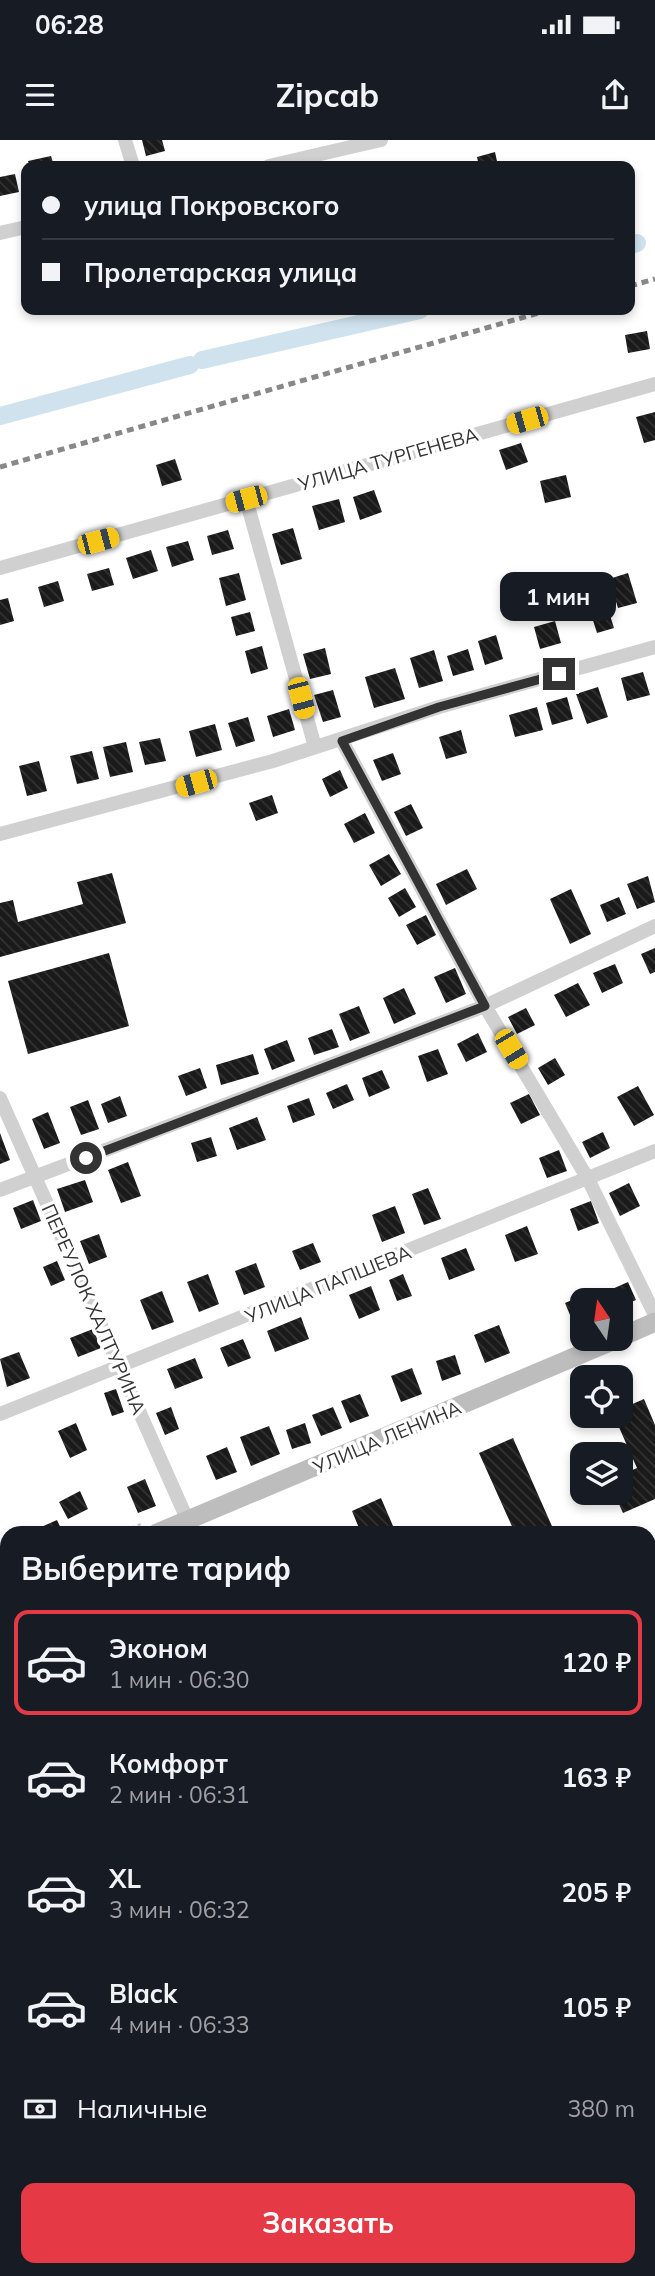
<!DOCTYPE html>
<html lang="ru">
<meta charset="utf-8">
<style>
body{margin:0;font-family:Mulish,sans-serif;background:#242831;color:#f1f3f6;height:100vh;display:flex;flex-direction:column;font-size:26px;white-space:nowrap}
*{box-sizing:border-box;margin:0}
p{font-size:23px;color:#9ea1a6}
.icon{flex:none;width:38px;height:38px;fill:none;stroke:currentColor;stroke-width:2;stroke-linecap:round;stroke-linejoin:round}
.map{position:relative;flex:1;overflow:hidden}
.panel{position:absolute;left:0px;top:1386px;width:656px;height:751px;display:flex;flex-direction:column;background:#171b24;border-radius:21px 21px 0 0;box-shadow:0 4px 10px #0003}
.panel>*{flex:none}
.hud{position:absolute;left:21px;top:21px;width:614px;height:154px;border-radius:14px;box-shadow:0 4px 10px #0003;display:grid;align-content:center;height:154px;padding:0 21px;background:#171b24}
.needle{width:46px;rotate:347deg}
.controls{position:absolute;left:570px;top:1148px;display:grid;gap:14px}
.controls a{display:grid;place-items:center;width:63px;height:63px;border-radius:14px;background:#171b24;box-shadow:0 4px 10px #0003;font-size:35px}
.end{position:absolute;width:32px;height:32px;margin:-16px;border:9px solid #333;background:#fff;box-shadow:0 0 0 4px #fff}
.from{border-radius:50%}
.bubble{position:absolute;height:49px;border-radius:14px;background:#171b24;box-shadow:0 4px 10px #0003;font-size:23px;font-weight:700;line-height:49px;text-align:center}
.car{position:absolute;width:21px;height:42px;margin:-21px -10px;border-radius:9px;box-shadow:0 0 5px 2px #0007;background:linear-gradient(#f5c518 24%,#345 0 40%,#f5c518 0 76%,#345 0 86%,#f5c518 0)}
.hud b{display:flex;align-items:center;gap:24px;height:66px;font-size:26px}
.hud b+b{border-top:2px solid #363941}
.hud i{width:18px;height:18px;background:#f1f3f6}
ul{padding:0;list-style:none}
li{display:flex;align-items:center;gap:21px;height:105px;margin:0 14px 10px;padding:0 7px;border:4px solid transparent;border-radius:14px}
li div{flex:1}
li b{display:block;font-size:26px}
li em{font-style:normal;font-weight:700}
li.selected{border-color:#e63946}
li>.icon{width:63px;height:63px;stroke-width:1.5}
h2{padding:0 21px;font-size:32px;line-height:84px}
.pay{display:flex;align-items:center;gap:18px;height:77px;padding:0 21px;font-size:26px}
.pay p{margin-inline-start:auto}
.cta{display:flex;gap:14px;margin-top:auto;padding:14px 21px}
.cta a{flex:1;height:80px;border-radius:14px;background:#e63946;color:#fff;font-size:28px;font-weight:700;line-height:80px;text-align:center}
.status{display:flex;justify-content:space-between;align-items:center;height:49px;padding:0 35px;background:#171b24;direction:ltr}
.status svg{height:19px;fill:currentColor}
header{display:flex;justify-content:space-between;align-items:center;height:91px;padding:0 21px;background:#171b24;font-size:32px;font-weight:700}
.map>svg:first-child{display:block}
</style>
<div class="status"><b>06:28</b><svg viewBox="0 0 49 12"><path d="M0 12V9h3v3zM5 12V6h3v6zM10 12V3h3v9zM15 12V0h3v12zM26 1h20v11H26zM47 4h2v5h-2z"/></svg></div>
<header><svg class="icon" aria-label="menu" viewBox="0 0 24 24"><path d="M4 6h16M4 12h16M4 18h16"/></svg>Zipcab<svg class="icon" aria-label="share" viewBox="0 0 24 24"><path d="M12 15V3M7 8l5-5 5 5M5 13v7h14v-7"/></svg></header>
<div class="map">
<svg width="655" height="2136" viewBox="0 0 655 2136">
<defs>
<pattern id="building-back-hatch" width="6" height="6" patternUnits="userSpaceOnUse" patternTransform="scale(1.75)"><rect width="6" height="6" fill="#1a1a1a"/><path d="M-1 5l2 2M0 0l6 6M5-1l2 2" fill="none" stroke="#333"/></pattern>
</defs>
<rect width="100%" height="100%" fill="#fff"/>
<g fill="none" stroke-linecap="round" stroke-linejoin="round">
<path stroke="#cfe2ee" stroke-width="18" d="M630,105l7,-2
M202,220l218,-50
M0,276l190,-51"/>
</g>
<path fill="url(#building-back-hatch)" d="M142,0h20l3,11 -19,5z
M495,12l3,14h-19l-2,-9z
M51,16l3,10h-24l-2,-5z
M15,34l4,18 -19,4v-19z
M647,191l3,18 -22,4 -3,-18z
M655,272v28l-11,3 -8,-26z
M521,303l7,19 -22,8 -7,-20z
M175,319l7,21 -20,6 -6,-21z
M566,335l5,22 -26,6 -5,-22z
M374,350l8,22 -22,8 -7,-23z
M339,359l6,23 -26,8 -7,-24z
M293,388l9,31 -21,6 -9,-31z
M228,390l6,19 -22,6 -5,-19z
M188,401l6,19 -22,7 -6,-20z
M151,410l7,21 -25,8 -7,-21z
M109,428l5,17 -22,6 -5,-17z
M239,433l7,27 -20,6 -7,-28z
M628,433l9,30 -19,5 -9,-29z
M58,441l6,20 -20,6 -6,-20z
M8,458l6,23 -14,4v-25z
M607,466l7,22 -17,5 -7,-22z
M250,472l5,19 -19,5 -5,-19z
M555,481l6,22 -21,6 -6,-22z
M496,495l7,24 -18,6 -7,-24z
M262,506l6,23 -17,5 -6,-23z
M325,508l6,26 -21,5 -7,-25z
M468,509l6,21 -21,6 -6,-20z
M434,510l9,31 -24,7 -9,-30z
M395,528l10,31 -31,9 -9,-31z
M643,532l7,23 -23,6 -6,-23z
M598,547l10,30 -21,7 -11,-30z
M333,550l8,27 -18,5 -9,-27z
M567,557l6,22 -21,6 -6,-22z
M537,567l6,23 -28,7 -6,-22z
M289,569l6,21 -22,7 -6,-21z
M248,577l7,24 -19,6 -8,-24z
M215,584l7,26 -26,7 -7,-26z
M461,590l6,23 -21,6 -7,-22z
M160,598l6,23 -21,4 -6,-23z
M126,602l7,30 -23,5 -7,-30z
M92,611l7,28 -22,5 -7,-28z
M393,613l8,21 -19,7 -9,-21z
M39,621l8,30 -20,5 -8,-30z
M340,630l8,18 -18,9 -8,-18z
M272,655l6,18 -22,8 -7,-18z
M411,664l12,24 -17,8 -12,-24z
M365,673l10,20 -21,10 -10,-19z
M389,714l12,20 -20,12 -12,-21z
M467,729l10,20 -31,16 -10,-21z
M112,733l14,50 -126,34v-54l13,-3 5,22 65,-18 -6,-22z
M648,736l7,26 -18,7 -10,-25z
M405,748l11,19 -17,10 -11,-19z
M571,749l20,45 -21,10 -20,-45z
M619,757l7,17 -19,8 -7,-17z
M426,775l10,20 -19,10 -11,-20z
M655,808v24l-5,2 -9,-20z
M109,813l20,73 -101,28 -20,-73z
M615,824l8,19 -21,10 -9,-20z
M455,828l11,26 -20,9 -12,-26z
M578,843l12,22 -24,12 -12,-22z
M404,848l12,26 -22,10 -11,-26z
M359,866l11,27 -20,8 -11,-27z
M526,868l9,17 -18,9 -9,-17z
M332,889l7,18 -25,8 -6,-17z
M478,893l9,19 -21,10 -9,-18z
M287,900l8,21 -23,9 -8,-21z
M438,909l10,25 -21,8 -9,-26z
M253,914l6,20 -38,11 -5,-20z
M555,918l10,17 -17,10 -10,-17z
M200,928l7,20 -21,8 -8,-20z
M382,930l8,18 -21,9 -7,-19z
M347,944l7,16 -21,9 -7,-16z
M638,946l16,29 -20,11 -17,-29z
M529,954l11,21 -19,9 -11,-21z
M120,956l7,20 -19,7 -7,-19z
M309,958l6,17 -22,8 -6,-17z
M88,960l11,29 -18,6 -11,-28z
M48,972l12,31 -16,6 -12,-30z
M257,977l9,23 -29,10 -8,-22z
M603,992l7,16 -20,10 -8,-16z
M0,993l10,27 -10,4z
M211,997l6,19 -20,6 -6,-19z
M559,1010l8,21 -20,7 -8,-20z
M128,1022l13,34 -20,7 -13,-33z
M85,1040l8,22 -28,10 -8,-23z
M629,1043l11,23 -20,10 -11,-23z
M428,1048l13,31 -17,6 -12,-31z
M33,1060l8,21 -20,8 -8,-21z
M591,1061l8,22 -21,8 -8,-22z
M395,1066l10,27 -23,9 -10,-27z
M527,1086l11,28 -23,8 -10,-27z
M99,1094l8,23 -18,7 -9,-23z
M313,1103l8,19 -21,8 -8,-19z
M466,1108l9,22 -26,10 -8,-22z
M57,1121l8,19 -14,6 -8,-19z
M256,1123l9,24 -21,8 -9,-24z
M208,1134l11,30 -20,8 -12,-30z
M403,1134l9,22 -15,5 -8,-21z
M628,1142l8,18 -15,6v-6h-6l-5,-10z
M371,1146l9,24 -21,9 -10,-24z
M162,1151l12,31 -22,8 -12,-30z
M586,1154l3,6h-6v24l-8,3 -10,-24z
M301,1177l8,22 -34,13 -8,-21z
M499,1185l11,28 -25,10 -11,-28z
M93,1189l8,19 -23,9 -8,-19z
M243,1199l8,19 -23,9 -8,-19z
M19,1212l11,26 -23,9 -7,-28z
M455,1215l6,19 -19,7 -6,-20z
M195,1218l8,20 -28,11 -8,-20z
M412,1228l10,26 -21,8 -10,-26z
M116,1249l8,23 -12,4 -8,-23z
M360,1254l9,22 -19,7 -9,-22z
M644,1259l11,26v74l-32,14 -9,-20h7v-18l16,-7 -23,-52h7v-7z
M171,1267l8,22 -14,6 -9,-22z
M333,1267l9,21 -21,8 -9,-21z
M76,1283l11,27 -17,8 -12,-27z
M305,1283l6,20 -19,6 -6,-19z
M269,1286l11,28 -29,12 -11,-29z
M513,1298l42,95h-40l-36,-80z
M227,1307l10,25 -21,8 -10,-24z
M145,1339l11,27 -18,7 -11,-26z
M80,1351l8,18 -20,10 -9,-17z
M381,1358l15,35h-35l-9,-22z
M57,1380l6,13h-21l-3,-5z
M655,1706v51l-6,2v-51z
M7,1779v51l-7,2v-51z"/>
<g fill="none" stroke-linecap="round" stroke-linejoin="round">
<path stroke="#cdcdcd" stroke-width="2.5" stroke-dasharray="3.5 3.5" stroke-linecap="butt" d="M118,1393l23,-9"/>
<path stroke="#d0d0d0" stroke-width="7" d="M0,2130l7,-2"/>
<path stroke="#d0d0d0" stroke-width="14" d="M125,0l8,26
M269,26l112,-26
M0,93l26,-6
M246,359l69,248
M0,428l655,-184
M342,601l143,265 103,173 67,136
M0,694l273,-73 166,-54 216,-60
M0,958l187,421
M0,1050l485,-184 170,-80
M0,1274l655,-263
M649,1505l6,-2"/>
<path stroke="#bdbdbd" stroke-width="19" d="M621,1197l34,-15
M157,1393l460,-194
M0,1459l7,-3"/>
<path stroke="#888" stroke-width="5" stroke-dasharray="7 5" stroke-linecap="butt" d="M630,146l25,-7
M0,327l549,-157
M0,1767l7,-2
M649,2102l6,-2
M649,2115l6,-2
M535,2136l21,-6
M576,2136l22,-6"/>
</g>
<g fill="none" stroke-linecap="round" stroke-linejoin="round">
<path stroke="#333" stroke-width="9" d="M86,1018l399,-152 -143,-265 97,-34 120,-33"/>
</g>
<g text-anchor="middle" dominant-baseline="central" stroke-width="7" stroke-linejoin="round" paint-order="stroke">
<g font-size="19" fill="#333" stroke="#fff">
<text transform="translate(388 319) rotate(-16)">УЛИЦА ТУРГЕНЕВА</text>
<text transform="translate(328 1144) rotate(-22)">УЛИЦА ПАПШЕВА</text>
<text transform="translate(94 1169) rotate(66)">ПЕРЕУЛОК ХАЛТУРИНА</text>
<text transform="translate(387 1297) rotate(-23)">УЛИЦА ЛЕНИНА</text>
</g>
</g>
</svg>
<div class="controls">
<a><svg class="needle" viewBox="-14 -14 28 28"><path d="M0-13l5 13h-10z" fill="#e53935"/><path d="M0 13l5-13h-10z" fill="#9ea1a6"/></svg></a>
<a><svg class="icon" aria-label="locate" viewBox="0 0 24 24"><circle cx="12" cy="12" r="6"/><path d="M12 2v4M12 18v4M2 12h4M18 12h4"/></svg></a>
<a><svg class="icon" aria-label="layers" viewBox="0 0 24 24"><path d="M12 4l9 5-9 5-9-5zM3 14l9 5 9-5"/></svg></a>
</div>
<i class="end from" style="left:86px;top:1018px"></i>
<i class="end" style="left:559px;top:534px"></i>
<div class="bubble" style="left:500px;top:432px;width:116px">1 мин</div>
<i class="car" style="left:527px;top:280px;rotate:254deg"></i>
<i class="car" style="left:246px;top:359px;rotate:255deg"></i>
<i class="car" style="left:98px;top:401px;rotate:75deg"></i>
<i class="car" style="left:301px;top:558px;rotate:165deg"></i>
<i class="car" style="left:196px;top:643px;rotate:254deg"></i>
<i class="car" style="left:511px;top:909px;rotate:149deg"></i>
<div class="hud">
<b><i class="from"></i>улица Покровского</b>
<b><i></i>Пролетарская улица</b>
</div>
<section class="panel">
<h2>Выберите тариф</h2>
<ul>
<li class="selected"><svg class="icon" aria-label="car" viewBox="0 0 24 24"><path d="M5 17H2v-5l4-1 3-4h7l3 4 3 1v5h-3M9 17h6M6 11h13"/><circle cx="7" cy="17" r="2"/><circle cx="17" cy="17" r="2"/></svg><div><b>Эконом</b><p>1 мин · 06:30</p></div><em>120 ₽</em></li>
<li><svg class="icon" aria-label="car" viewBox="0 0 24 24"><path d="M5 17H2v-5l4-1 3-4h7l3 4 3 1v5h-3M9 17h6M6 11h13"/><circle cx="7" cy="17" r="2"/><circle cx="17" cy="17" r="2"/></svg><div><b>Комфорт</b><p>2 мин · 06:31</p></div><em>163 ₽</em></li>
<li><svg class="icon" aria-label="car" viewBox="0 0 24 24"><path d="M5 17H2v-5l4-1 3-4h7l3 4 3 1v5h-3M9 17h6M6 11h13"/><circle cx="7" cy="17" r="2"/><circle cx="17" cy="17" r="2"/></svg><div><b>XL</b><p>3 мин · 06:32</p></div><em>205 ₽</em></li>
<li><svg class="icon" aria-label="car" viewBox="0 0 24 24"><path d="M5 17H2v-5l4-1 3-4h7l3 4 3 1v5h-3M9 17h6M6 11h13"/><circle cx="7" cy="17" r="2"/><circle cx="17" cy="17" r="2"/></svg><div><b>Black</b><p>4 мин · 06:33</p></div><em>105 ₽</em></li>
</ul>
<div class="pay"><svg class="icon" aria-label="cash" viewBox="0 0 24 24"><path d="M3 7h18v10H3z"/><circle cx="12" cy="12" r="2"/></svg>Наличные<p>380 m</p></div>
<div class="cta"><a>Заказать</a></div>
</section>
</div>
